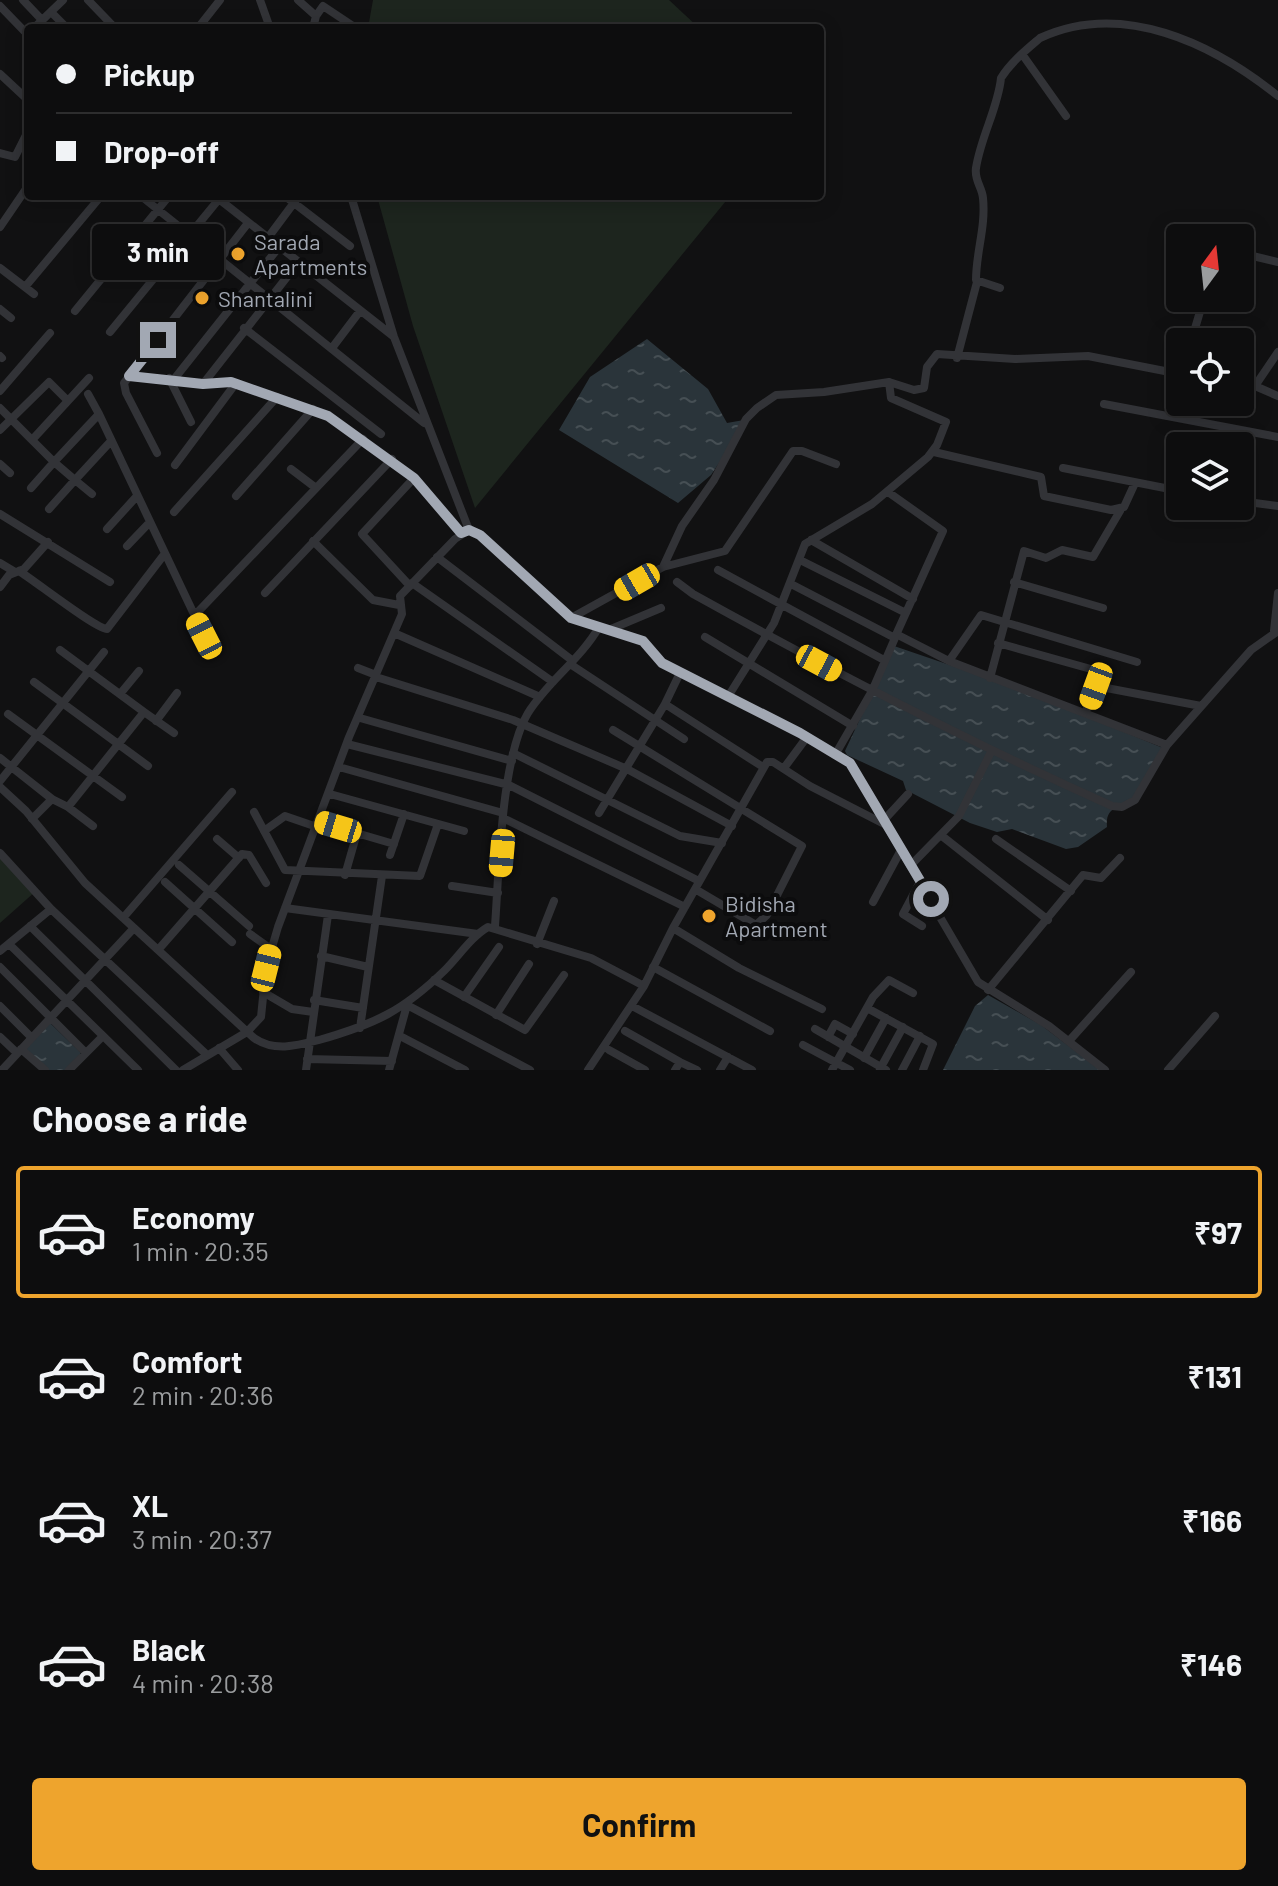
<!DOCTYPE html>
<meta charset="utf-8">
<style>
body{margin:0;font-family:Barlow,sans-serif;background:#161617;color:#f1f3f6;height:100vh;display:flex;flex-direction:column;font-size:30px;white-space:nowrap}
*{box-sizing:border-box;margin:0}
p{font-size:26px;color:#9a9c9e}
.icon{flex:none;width:44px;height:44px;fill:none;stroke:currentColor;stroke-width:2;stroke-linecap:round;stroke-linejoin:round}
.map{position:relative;height:1070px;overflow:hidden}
.details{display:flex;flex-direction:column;background:#0d0d0e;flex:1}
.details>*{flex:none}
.banner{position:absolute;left:24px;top:24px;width:800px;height:176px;border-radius:8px;box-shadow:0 4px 20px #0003,0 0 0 2px #2d2d2e;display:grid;align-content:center;height:176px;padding:0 32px;background:#0d0d0e}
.needle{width:52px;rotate:15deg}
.fabs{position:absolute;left:1166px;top:224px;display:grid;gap:16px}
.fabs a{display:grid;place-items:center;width:88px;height:88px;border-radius:8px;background:#0d0d0e;box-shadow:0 4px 20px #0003,0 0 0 2px #2d2d2e;font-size:40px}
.end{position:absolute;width:36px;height:36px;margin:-18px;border:10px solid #a2a8b3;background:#111;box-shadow:0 0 0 4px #111}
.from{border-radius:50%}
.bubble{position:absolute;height:56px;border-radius:8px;background:#0d0d0e;box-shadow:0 4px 20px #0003,0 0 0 2px #2d2d2e;font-size:26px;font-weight:700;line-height:56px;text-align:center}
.car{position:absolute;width:24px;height:48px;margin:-24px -12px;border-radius:10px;box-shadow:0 0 6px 2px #0007;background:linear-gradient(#f5c518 24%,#345 0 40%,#f5c518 0 76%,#345 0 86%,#f5c518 0)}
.banner b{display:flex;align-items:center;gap:28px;height:76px;font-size:30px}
.banner b+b{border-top:2px solid #2d2d2e}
.banner i{width:20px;height:20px;background:#f1f3f6}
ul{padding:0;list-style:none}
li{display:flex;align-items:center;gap:24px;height:132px;margin:0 16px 12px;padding:0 16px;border:4px solid transparent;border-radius:8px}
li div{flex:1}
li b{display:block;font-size:30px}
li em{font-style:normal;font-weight:700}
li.on{border-color:#eea42d}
li>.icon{width:72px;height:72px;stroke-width:1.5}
h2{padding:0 32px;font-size:36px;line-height:96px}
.primary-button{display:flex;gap:16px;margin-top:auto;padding:16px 32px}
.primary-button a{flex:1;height:92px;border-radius:8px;background:#eea42d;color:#111;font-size:32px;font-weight:700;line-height:92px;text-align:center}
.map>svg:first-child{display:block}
</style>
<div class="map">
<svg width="1278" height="1070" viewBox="0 0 1278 1070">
<defs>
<pattern id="water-ripples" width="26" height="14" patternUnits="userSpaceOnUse" patternTransform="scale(2)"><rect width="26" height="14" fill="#2a343a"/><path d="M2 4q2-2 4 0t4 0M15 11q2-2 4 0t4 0" fill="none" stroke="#464f54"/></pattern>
</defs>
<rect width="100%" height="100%" fill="#111112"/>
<path fill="#1d251e" d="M373,0h296l30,28h-331z
M377,196h353l-255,312 -62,-182z
M0,857l36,34 -36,32z"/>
<path fill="url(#water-ripples)" d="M647,339l61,50 19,34 17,-3 1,4 -34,51 -33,28 -119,-73 31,-53z
M894,646l123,42 146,60c-9,15 -17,36 -29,49 -12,12 -29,7 -27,30l-29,20 -12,2 -54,-20 -15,3 -27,-9 -64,-33 -3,-9 -56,-26 -2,-4z
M988,995l53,30 59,45h-157l32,-64z
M50,1023l31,30 -16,17h-16l-25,-21z"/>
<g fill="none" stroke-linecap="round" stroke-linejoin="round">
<path stroke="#323337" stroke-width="8" d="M23,0l19,20
M88,0l27,28
M260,0l10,28
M298,0l18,16 -3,12
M0,6l28,29
M51,12l16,16
M316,16l7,-10 33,22
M34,28l29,-28
M198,28l22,-28
M1022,54l44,62
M0,74l28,26
M0,153l15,4 13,-26
M141,196l283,227
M215,196l178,140
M285,196l65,50
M351,196l43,141 75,193
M0,227l28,-41
M267,239l32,-43
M1240,253l38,9
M0,268l34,26
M25,287l76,-91
M1000,288l-24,-8c0,-28 10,-53 7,-82 -1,-11 -9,-18 -7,-30 5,-32 22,-60 25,-90 10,-16 25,-28 39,-40 82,-38 172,5 238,58
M0,309l11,9
M75,311l94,-115
M244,328l137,106
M110,332l109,-133
M1191,342l13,-44
M332,348l28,-37
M0,356l2,2
M957,358l20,-76
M129,376l74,8 28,-2 97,34 86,62 47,55
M169,378l22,44
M175,378l104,-131
M889,382l25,8 10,-2 3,-21 10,-13 78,5 73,-3 92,18
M203,384l95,-121
M1240,385l15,1 23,-34
M1255,386l23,10
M0,391l50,-58
M1104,404l174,33
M0,408l54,54 45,-48 -11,-20
M99,414l111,234
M0,430l49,-48 19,19
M32,440l57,-62
M934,452l107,25 3,19 67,14 13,-3 11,-24
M157,453l-31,-60 -2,-10 124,-160
M0,464l10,9
M175,465l61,-82
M1063,468l117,23
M291,469l25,19
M31,488l23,-26 21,18 36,-39
M888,492l55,39 -48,106
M236,496l77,-87
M1240,501l38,5
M49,509l26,-29 17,14
M174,512l103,-115
M0,514l110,68
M107,529l30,-33
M811,540l102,59
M313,541l60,59 26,5
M127,546l22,-23
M437,557l136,104
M800,560l106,53
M0,563l15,9
M663,567l19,-41 32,-46 32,-61 11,-11 19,-13 48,-3 65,-10 2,16 55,24 -9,23 -9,12 -56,47 -67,40 -31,79 -45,72
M718,570l166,90
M19,571c16,10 77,58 88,58l56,-73
M677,582l16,12c137,76 276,148 419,212l10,1 13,-7 32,-55 84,-95 27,-19
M1014,582l89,26
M412,583l141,99
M791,584l104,54 -23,53 -37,64
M410,586l-48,-52 52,-56
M0,587l9,-12 15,-6 24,-27
M265,593l127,-134
M194,616l169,-177
M571,618l92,-51 62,-16 68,-100h9l34,13
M611,629l50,-21
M1274,631l4,-38
M394,633l146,64
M896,634l53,27 218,84
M705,637l148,89
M998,643l100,28 -12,41
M949,661l32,-46 156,47
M570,664l114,75
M358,668l18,7
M376,677l137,43 114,49 105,57
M990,678l34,-127 22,7 16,-8 31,7 27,-46
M34,682l114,84
M1096,686l105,20
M120,694l19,-23
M665,704l98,63
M144,712l30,21
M8,714l114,83
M360,718l152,43
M156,721l21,-28
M613,730l189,116 -35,69 -11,10 -61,-36
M347,744l162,41 190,96
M513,753l167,83 42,7
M0,758l52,41
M339,767l164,46
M784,768l23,-31
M0,781l104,-129
M0,787l26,24 59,72 169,155c20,14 42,8 65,2 56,-16 84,-29 126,-70 14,-14 26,-33 43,-43l103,31 53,28
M330,794l134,37
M68,807l25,19
M254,812l31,58 135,6 18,-52
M599,813l66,-109 13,-27
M503,818l182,89
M32,819l20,-20 16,8 76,-95 -84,-62
M884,820l24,-26
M319,822l75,22
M264,831l21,-15 32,11
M942,836l106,84
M217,839l22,19
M996,839l75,52
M0,853l51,56
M390,855l14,-41
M179,865l70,61
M910,866l49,-50 32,-64
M345,875l12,-42
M165,882l67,60
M920,882l-17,32 19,12
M452,886l46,7
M873,902l28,-52
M285,908l193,26
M123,918l109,-126
M30,926l146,144
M495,926c4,-54 6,-168 33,-213 20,-32 52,-53 71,-86
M673,928l66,40 83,41
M250,934l21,15
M9,944l129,126
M537,944l17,-43
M158,950l84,-96 7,1 17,28
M0,951l51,-42 155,145
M321,956l47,11
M0,967l86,86
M653,967l117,64
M434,980l91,50 39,-55
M988,990l95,-115 18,3 19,-20
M263,992l29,17 21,3
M464,997l35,-50
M314,1000l49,8
M0,1006l31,31
M632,1006l120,64
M867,1008l66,36 -10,26
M496,1015l33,-51
M360,1028l22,-152
M815,1029l71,41
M625,1031l55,31
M400,1036l65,34
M0,1037l17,16
M828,1037l7,-13 18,10
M1069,1041l62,-69
M803,1045l47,25
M219,1048l19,22
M21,1049l24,21
M609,1050l36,20
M864,1058l22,-40
M307,1059l85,2
M880,1069l23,-42
M2,1070l132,-142
M69,1070l34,-34
M183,1070l64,-38 14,-15 5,-49 12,-41 71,-190 53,-123 -2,-18 55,-57 14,-9 11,5 91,83 72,23 19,22 138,70 50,30 128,219 71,44 56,44
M306,1070l22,-155
M389,1070l18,-65 123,65
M588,1070l56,-84 29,-58 94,-166h6l37,24 78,40
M675,1070l5,-8 17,8
M720,1070l8,-13
M832,1070l41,-73 16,-17 24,13
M902,1070l18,-34
M1168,1070l47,-54"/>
</g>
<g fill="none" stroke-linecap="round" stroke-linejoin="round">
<path stroke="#a2a8b3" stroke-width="10" d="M158,340l-29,36 74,8 28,-2 97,34 86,62 47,55 8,-3 11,5 91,83 72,23 19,22 138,70 50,30 81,136"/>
</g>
<g fill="#eea42d" stroke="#0c0c0d" stroke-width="3">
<circle cx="238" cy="254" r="8"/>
<circle cx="202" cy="298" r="8"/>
<circle cx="709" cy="916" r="8"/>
</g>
<g text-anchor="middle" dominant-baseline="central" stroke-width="8" stroke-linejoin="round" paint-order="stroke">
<g font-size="22" fill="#a2a8b3" stroke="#0c0c0d" text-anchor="start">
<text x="254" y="241">Sarada<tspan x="254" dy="25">Apartments</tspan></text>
<text x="218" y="298">Shantalini</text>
<text x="725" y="903">Bidisha<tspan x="725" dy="25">Apartment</tspan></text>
</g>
</g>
</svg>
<div class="fabs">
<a><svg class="needle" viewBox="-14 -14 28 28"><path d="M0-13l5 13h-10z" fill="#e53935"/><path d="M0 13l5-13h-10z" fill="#9a9c9e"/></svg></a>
<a><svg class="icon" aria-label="locate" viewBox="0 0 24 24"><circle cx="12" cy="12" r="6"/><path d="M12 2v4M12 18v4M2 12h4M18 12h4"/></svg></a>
<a><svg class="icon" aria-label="layers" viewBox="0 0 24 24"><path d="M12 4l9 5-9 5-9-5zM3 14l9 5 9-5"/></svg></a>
</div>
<i class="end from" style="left:931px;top:899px"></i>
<i class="end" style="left:158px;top:340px"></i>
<div class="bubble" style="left:92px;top:224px;width:132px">3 min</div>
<i class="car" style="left:637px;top:582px;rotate:240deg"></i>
<i class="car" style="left:204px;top:636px;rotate:333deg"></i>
<i class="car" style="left:819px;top:663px;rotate:118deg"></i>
<i class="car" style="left:1096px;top:686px;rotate:200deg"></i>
<i class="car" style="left:338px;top:827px;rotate:287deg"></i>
<i class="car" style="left:502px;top:853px;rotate:185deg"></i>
<i class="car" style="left:266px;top:968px;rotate:14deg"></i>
<div class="banner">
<b><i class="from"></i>Pickup</b>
<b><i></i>Drop-off</b>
</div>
</div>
<section class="details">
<h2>Choose a ride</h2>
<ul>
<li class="on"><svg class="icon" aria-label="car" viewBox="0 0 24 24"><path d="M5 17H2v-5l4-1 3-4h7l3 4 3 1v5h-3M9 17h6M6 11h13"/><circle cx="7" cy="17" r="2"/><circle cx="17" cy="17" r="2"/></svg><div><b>Economy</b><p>1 min · 20:35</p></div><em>₹97</em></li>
<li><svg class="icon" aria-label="car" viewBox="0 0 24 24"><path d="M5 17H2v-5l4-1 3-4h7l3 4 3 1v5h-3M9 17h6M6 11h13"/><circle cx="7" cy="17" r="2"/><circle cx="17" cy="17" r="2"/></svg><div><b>Comfort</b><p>2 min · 20:36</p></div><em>₹131</em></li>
<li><svg class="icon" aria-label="car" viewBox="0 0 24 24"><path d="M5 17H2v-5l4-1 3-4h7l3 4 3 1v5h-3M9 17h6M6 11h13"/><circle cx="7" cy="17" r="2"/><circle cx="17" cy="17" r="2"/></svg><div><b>XL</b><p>3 min · 20:37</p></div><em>₹166</em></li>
<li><svg class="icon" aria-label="car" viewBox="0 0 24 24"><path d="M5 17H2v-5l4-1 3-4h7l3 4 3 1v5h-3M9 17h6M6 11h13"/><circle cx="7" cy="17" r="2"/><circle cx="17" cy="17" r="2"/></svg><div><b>Black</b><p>4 min · 20:38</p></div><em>₹146</em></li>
</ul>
<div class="primary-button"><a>Confirm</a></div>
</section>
